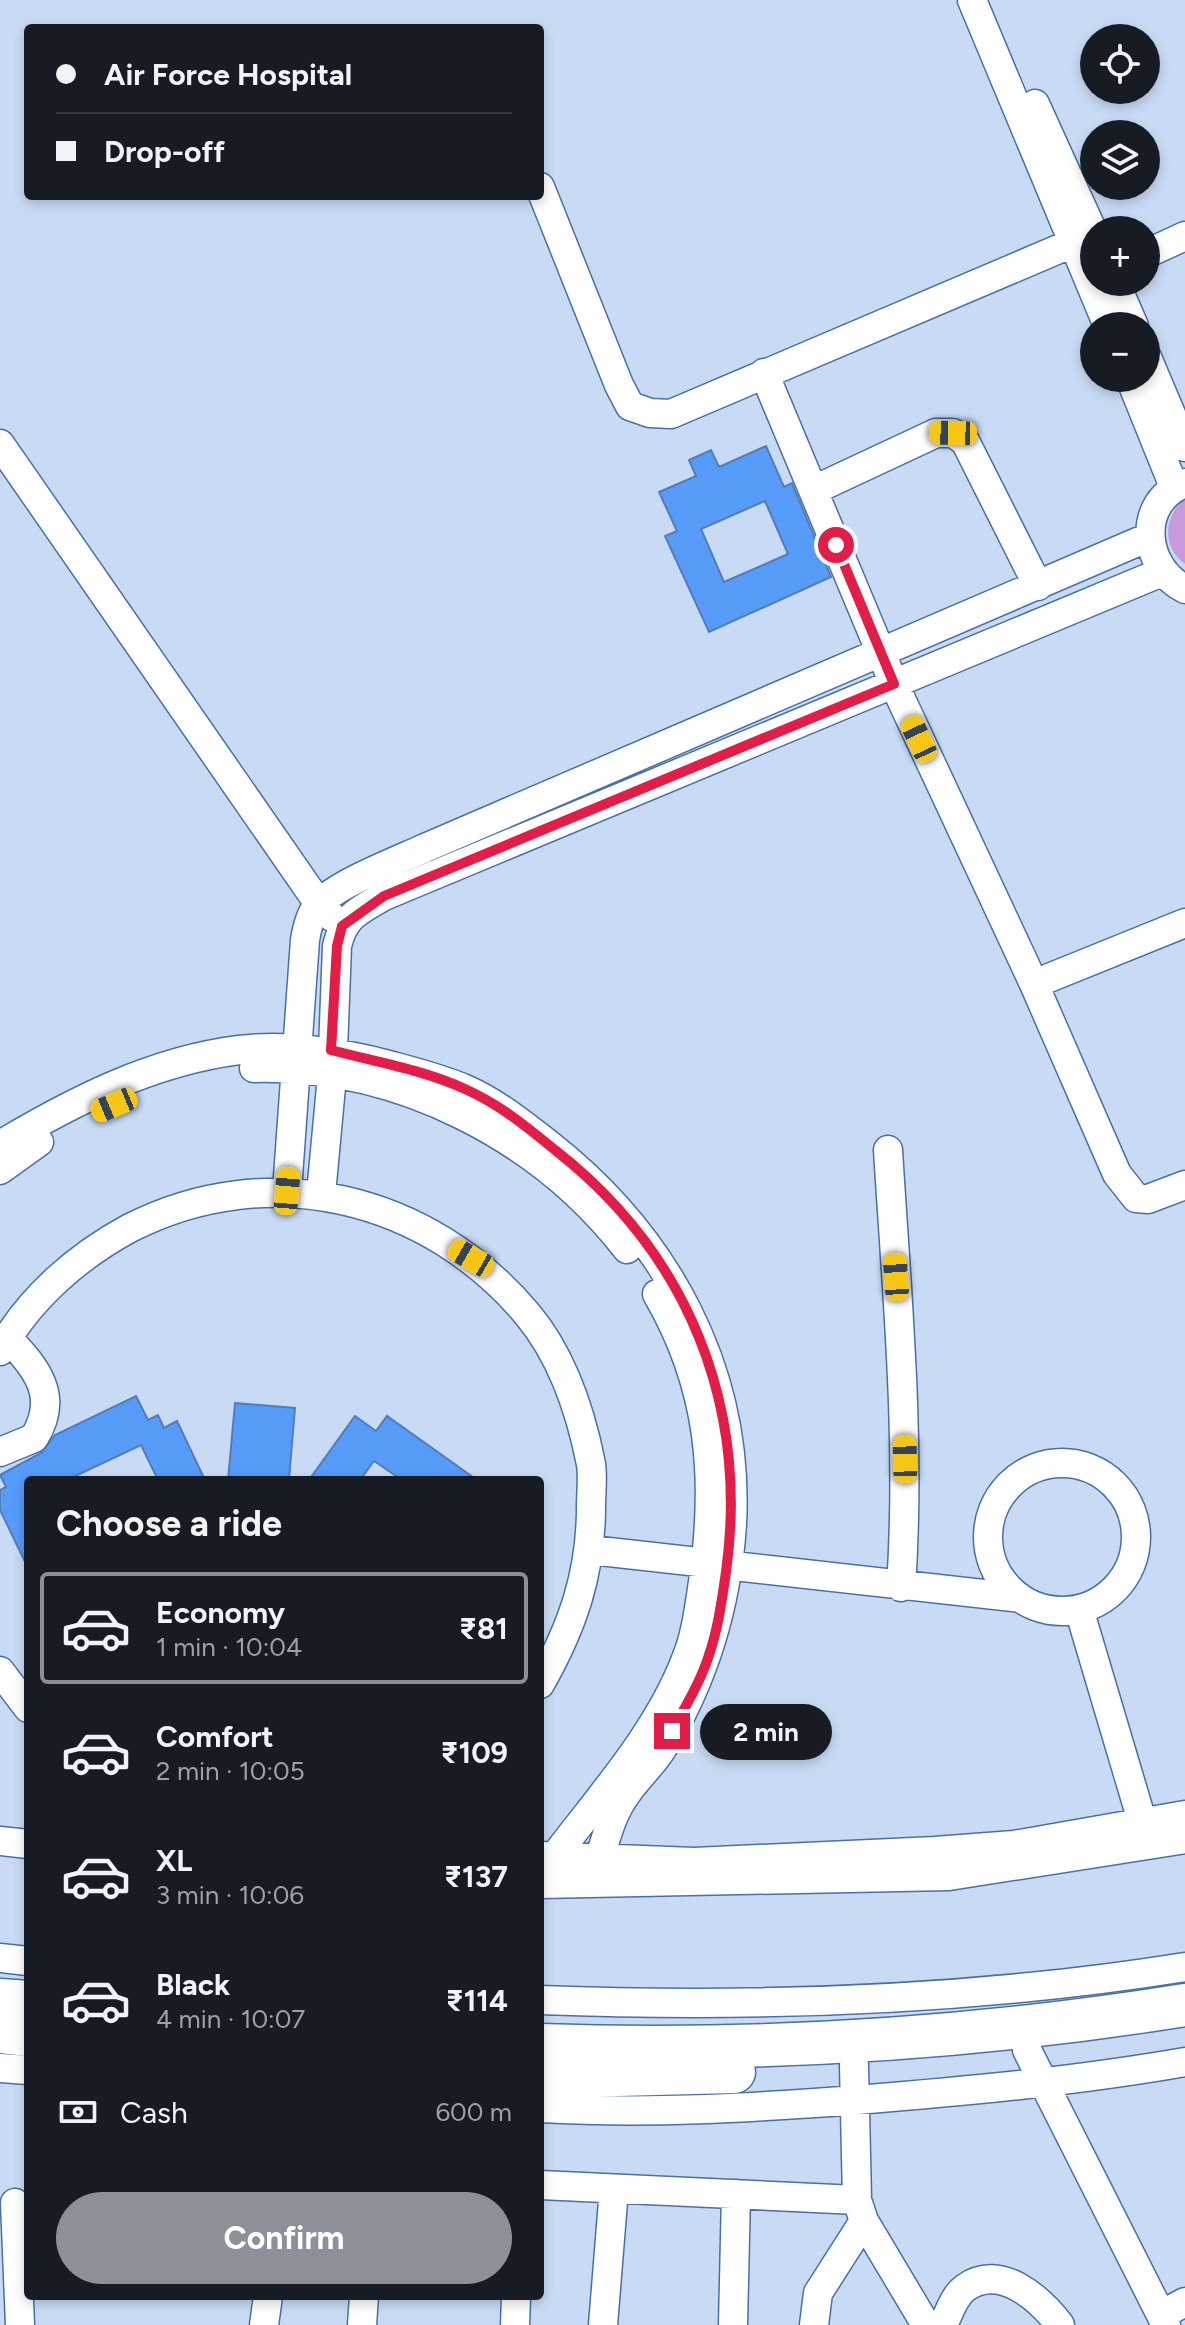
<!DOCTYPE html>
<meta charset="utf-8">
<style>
body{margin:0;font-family:Figtree,sans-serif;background:#242831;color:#f1f3f6;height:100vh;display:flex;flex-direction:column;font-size:30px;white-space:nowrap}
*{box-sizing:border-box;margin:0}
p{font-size:26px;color:#9ea1a6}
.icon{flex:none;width:44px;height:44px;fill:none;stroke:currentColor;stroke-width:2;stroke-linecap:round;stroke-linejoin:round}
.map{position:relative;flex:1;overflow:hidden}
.panel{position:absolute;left:24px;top:1476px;width:520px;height:824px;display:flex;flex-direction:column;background:#171b24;border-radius:8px;box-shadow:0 4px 12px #0003}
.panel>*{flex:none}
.guide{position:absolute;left:24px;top:24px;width:520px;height:176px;border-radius:8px;box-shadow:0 4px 12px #0003;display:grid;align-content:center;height:176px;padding:0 32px;background:#171b24}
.controls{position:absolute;left:1080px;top:24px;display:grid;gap:16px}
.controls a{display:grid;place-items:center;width:80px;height:80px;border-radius:50%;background:#171b24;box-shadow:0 4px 12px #0003;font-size:40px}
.end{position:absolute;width:36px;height:36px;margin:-18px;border:10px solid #e11d48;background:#fff;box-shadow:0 0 0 4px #fff}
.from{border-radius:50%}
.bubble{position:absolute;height:56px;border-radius:28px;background:#171b24;box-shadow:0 4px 12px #0003;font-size:26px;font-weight:700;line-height:56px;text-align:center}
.car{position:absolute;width:24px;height:48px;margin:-24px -12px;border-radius:10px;box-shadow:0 0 6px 2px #0007;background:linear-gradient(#f5c518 24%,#345 0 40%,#f5c518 0 76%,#345 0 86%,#f5c518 0)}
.guide b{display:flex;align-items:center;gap:28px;height:76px;font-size:30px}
.guide b+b{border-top:2px solid #363941}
.guide i{width:20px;height:20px;background:#f1f3f6}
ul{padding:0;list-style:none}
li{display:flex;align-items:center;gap:24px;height:112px;margin:0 16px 12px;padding:0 16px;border:4px solid transparent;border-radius:8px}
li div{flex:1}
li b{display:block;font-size:30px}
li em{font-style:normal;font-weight:700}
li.selected{border-color:#8c9099}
li>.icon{width:72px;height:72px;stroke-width:1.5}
h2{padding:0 32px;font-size:36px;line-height:96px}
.pay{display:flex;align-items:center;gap:20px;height:88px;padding:0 32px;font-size:30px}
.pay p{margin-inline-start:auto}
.primary-button{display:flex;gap:16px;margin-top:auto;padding:16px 32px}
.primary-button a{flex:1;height:92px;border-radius:48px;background:#8c9099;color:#fff;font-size:32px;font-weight:700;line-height:92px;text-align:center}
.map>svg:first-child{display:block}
</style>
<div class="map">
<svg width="1185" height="2325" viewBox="0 0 1185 2325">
<rect width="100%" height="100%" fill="#c9dbf4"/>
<path fill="#c99adb" d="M1185,499v65c-23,-16 -22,-48 0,-65z"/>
<path fill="#569bf8" stroke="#547db7" stroke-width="2" fill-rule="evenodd" d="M766,446l18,41 8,-4 39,94 -122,55 -44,-96 12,-5 -18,-39 37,-16 -7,-16 22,-10 8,17zM765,501l23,53 -64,28 -23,-53z
M136,1396l12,24 10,-5 6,13 13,-7 28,59h-47l-17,-35 -74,35h-39v88l-28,-58v-20l6,-3 -6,-12 41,-22 14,-18z
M235,1403l60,5 -6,72h-61z
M355,1416l21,15 11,-15 90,64h-75l-28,-19 -14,19h-51z"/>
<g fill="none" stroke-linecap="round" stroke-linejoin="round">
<defs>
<path id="minor" d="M972,0l136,326
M1035,104l59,130
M540,187l79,198 11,21 20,7 21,1 423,-180
M1146,254l39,-18
M1115,282l19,44
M1146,355l39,92
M764,373l130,311 140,300 83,190 19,24 12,1 37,-14
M1130,378l44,109
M0,444l319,460 13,13
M1185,483c-49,19 -43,84 0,106
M814,490l122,-57h17l12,8 73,145
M1034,984l151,-61
M254,1068c144,-4 286,69 373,181
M0,1145c74,-44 152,-84 239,-95 49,-6 99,2 146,14 26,7 55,14 80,25 30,13 56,34 82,54 119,93 193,227 185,381 -5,82 -28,156 -70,225 -10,16 -25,29 -35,44 -15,20 -20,42 -27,64
M888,1150c9,146 23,291 13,437
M0,1170l39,-28
M287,1191l18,-251c2,-12 5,-26 13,-35 18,-21 81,-45 107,-57l724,-311
M321,1194l11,-118 5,-130c7,-30 21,-35 47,-50l778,-324
M0,1351c29,-53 78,-95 130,-123 139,-71 300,-31 398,87 34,41 53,98 63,149 2,14 0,29 0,43 0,66 -18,119 -51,177
M0,1452l34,-14c26,-42 3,-69 -27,-101
M988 1537a74 74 0 1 1 148 0a74 74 0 1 1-148 0Z
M591,1550l429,48
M1079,1609l63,212
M0,1671l28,37
M0,1841l28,3
M541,1856l153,6 241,-11 79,-6 171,-30
M555,1856c47,-62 103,-124 131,-197 10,-24 13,-51 17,-77 15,-104 8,-195 -46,-288
M540,1884l409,-8 236,-37
M0,1958l28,3
M540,2000c215,8 432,1 645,-33
M1027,2050l139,275
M854,2065l3,135 7,21 62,104
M0,2068l28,2
M540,2108c108,6 209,0 317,-8 110,-9 219,-19 328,-38
M540,2185l317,15
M15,2203l5,122
M1161,2315l24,-13
M264,2325l4,-29
M362,2325l2,-29
M515,2325l1,-29
M603,2325l11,-136
M733,2325l3,-131
M814,2325l4,-32 46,-72
M943,2325c6,-12 11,-29 22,-37 35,-26 75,11 95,37"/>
<path id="highway" d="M0,2000l28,2
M0,2032l28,3
M540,2045c214,7 433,-6 645,-40
M540,2077l194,-5"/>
</defs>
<use href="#minor" stroke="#4770a8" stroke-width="31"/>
<use href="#highway" stroke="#4770a8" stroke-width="45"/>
<use href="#minor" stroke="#fff" stroke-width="28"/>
<use href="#highway" stroke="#fff" stroke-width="42"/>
</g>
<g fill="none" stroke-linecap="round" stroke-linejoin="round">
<path stroke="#e11d48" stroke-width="10" d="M672,1731c13,-24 29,-50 37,-76 9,-26 13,-56 17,-83 23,-167 -38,-318 -171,-422 -28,-23 -56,-46 -90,-61 -41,-19 -89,-27 -134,-39l6,-104 5,-20 42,-30 510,-212 -58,-139"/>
</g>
</svg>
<div class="controls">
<a><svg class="icon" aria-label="locate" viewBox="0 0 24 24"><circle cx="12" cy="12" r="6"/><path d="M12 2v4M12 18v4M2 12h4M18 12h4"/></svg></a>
<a><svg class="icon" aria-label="layers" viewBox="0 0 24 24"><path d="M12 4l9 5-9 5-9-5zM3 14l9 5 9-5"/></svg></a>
<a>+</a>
<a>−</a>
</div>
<i class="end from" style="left:836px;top:545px"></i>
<i class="end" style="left:672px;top:1731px"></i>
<div class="bubble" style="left:700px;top:1704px;width:132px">2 min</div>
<i class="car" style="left:953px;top:433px;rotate:271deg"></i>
<i class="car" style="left:919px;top:739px;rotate:335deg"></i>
<i class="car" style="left:114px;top:1105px;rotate:247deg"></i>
<i class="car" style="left:287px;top:1191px;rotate:5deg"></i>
<i class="car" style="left:471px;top:1258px;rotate:300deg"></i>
<i class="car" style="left:896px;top:1277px;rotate:356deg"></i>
<i class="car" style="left:905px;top:1459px;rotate:359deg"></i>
<div class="guide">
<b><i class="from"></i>Air Force Hospital</b>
<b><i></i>Drop-off</b>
</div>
<section class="panel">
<h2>Choose a ride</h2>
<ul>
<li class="selected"><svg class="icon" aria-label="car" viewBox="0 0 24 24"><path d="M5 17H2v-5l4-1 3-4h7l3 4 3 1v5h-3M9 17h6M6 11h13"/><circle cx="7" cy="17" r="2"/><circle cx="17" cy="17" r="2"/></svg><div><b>Economy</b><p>1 min · 10:04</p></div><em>₹81</em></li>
<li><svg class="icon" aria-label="car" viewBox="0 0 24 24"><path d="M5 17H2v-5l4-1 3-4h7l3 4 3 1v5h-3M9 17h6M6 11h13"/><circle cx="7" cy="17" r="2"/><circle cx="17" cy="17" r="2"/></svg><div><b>Comfort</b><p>2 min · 10:05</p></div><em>₹109</em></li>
<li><svg class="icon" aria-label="car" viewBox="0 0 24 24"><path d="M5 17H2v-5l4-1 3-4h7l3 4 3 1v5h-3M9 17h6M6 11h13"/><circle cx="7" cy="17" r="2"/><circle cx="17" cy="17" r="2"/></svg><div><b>XL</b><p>3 min · 10:06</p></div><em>₹137</em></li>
<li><svg class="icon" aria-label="car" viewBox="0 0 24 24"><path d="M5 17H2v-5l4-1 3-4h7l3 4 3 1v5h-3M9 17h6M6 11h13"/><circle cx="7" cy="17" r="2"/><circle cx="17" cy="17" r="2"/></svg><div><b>Black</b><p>4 min · 10:07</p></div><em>₹114</em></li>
</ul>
<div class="pay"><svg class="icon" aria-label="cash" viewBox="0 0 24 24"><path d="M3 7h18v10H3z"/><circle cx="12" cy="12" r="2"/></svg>Cash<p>600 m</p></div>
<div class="primary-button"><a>Confirm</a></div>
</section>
</div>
